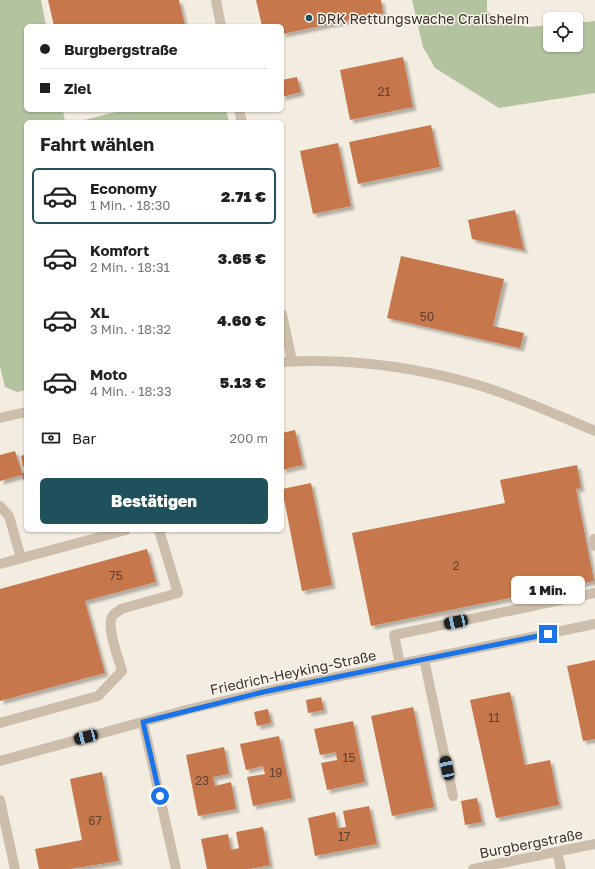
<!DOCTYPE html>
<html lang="de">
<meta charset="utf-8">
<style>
body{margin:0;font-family:"Golos Text",sans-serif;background:#f2f2f2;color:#202124;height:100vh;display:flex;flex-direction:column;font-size:15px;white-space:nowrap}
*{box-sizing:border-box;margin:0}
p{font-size:13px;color:#757577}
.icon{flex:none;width:22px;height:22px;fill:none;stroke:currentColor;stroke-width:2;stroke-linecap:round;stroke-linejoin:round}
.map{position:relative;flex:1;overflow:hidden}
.sheet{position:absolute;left:24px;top:120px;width:260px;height:412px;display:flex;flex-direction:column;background:#fff;border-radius:6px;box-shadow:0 1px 3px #0004}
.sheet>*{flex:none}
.banner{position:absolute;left:24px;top:24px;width:260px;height:88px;border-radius:6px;box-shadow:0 1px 3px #0004;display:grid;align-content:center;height:88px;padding:0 16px;background:#fff}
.buttons{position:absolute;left:543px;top:12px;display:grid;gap:8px}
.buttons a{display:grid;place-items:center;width:40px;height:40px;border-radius:6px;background:#fff;box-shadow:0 1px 3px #0004;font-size:20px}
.end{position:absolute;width:18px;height:18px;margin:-9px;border:5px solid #1a73e8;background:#fff;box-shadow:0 0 0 2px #fff}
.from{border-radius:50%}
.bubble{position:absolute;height:28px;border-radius:6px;background:#fff;box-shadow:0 1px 3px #0004;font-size:13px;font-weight:800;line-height:28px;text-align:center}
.car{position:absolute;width:12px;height:24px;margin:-12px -6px;border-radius:5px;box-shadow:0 0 3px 1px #0007;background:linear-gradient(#222 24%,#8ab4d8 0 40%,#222 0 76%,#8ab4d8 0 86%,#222 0)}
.banner b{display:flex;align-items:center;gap:14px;height:38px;font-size:15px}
.banner b+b{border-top:1px solid #e0e0e0}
.banner i{width:10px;height:10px;background:#202124}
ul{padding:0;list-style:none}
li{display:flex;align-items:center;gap:12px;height:56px;margin:0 8px 6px;padding:0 8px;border:2px solid transparent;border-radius:6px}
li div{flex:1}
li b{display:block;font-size:15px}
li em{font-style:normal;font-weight:800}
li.active{border-color:#1f515c}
li>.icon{width:36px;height:36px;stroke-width:1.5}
h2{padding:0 16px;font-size:18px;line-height:48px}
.pay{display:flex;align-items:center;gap:10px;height:44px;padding:0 16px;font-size:15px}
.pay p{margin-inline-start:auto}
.cta{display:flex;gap:8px;margin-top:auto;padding:8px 16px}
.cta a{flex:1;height:46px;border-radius:6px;background:#1f515c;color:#fff;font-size:16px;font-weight:800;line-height:46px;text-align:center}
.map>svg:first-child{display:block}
</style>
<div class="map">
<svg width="595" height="869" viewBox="0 0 595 869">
<defs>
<filter id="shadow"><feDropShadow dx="3.5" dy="3.5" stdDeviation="1" flood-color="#0004"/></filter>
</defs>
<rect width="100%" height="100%" fill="#f3ece0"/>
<path fill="#b3c39f" d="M0,0h41l5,26h-20v84h37l2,12h-39v268l-9,2 -12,-5 -5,-21z
M412,0h75v11l12,11 29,5 22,-2v20h26v-22l19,-2v72l-96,15 -64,-40 -12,-21z
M123,110h103l3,12h-152z"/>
<path fill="#c6774b" filter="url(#shadow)" d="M48,0h131l6,26h-131z
M256,0h125l2,13 -10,2 1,4 -9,2 -1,-4 -82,17v-8h-20z
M403,57l10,50 -63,13 -10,-50z
M297,77l4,15 -19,5v-17z
M431,125l9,42 -82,17 -9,-42z
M338,143l13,63 -38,8 -13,-63z
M515,210l9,40 -52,-11 -4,-19z
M401,256l103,23 -11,47 31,7 -4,15 -133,-30z
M295,430l8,35 -21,5v-37z
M15,451l7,22 4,-1v16l-4,-13 -22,6v-26z
M26,454v12l-3,1 -2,-11z
M577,465l4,23 -5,1 18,92 -223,45 -19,-93 153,-30 -5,-23z
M311,483l21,102 -30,6 -20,-102z
M147,549l9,33 -71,19 20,72 -105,28v-112z
M595,660v79l-12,2 -16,-75z
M510,692l15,73 25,-5 9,45 -63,13 -26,-118z
M321,697l3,13 -16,3 -2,-13z
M413,707l21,100 -42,9 -21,-100z
M268,709l3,14 -14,3 -3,-14z
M353,721l12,61 -38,8 -6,-27 16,-3 -1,-8 -16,3 -6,-26z
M279,736l13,62 -39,8 -6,-29 18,-3 -2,-8 -17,4 -6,-26z
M224,747l5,27 -16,3 2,9 16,-4 5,27 -38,7 -12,-61z
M102,772l17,89 -49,8h-31l-4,-20 47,-9 -12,-61z
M477,798l5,24 -17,3 -4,-24z
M369,806l8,38 -62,12 -7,-38 27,-6 3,16 8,-1 -3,-16z
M263,827l7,38 -20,4h-43l-6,-30 27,-5 3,16 8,-2 -3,-16z"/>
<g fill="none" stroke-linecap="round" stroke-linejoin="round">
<path stroke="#ccbeab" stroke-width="10" d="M216,0l5,26
M239,110l3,12
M282,314l10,47
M282,362c66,-4 133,5 196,23 40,12 79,30 117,46
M0,418l26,-6
M0,506l9,10 12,42
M594,539l1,7
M0,564l126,-34
M424,659l29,137
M400,664l-6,-29 201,-42
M143,722l33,147
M0,723l98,-27 24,-25c-3,-12 -17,-46 -9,-56 2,-2 6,-4 8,-6l57,-16 -19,-63
M0,761l190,-52 73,-17 332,-68
M0,800l15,69
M557,852l4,17
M473,869l122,-25"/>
</g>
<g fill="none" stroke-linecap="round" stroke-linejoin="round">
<path stroke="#1a73e8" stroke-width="5" d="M160,796l-17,-74 120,-30 285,-58"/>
</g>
<circle fill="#1f515c" stroke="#faf6ed" stroke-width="1.5" cx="309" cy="18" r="4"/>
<g text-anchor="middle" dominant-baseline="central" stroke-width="3" stroke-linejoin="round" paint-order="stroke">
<g font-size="12" fill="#5d4232">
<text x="384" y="91">21</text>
<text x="427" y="316">50</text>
<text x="456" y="565">2</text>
<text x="116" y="575">75</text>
<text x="494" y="717">11</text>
<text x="349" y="757">15</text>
<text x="276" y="772">19</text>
<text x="202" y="780">23</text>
<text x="95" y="820">67</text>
<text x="344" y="836">17</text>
</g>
<g font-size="14" fill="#3a312a" stroke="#faf6ed" text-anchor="start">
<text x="317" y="18">DRK Rettungswache Crailsheim</text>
</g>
<g font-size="14" fill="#3a312a" stroke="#faf6ed">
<text transform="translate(293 672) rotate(-12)">Friedrich-Heyking-Straße</text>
<text transform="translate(531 843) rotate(-11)">Burgbergstraße</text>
</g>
</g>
</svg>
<div class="buttons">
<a><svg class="icon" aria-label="locate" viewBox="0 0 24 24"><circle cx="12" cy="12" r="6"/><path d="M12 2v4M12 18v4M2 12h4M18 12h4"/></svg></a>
</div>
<i class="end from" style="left:160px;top:796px"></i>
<i class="end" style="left:548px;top:634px"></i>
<div class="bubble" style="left:511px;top:576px;width:74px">1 Min.</div>
<i class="car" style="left:456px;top:622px;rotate:258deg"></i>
<i class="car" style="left:86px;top:737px;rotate:255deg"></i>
<i class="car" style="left:447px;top:768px;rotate:348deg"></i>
<div class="banner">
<b><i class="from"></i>Burgbergstraße</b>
<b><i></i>Ziel</b>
</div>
<section class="sheet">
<h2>Fahrt wählen</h2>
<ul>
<li class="active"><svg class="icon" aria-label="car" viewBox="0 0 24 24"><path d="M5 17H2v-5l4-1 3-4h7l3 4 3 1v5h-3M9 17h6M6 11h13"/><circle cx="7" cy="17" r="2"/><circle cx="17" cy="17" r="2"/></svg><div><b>Economy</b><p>1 Min. · 18:30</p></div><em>2.71 €</em></li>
<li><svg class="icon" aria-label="car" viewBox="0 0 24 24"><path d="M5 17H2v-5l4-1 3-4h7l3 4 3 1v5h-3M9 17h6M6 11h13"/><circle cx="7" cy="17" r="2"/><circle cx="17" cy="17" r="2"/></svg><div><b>Komfort</b><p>2 Min. · 18:31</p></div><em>3.65 €</em></li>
<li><svg class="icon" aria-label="car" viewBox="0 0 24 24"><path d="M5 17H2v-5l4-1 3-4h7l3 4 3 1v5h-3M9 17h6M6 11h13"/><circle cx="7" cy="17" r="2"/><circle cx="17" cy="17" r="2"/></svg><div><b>XL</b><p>3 Min. · 18:32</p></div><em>4.60 €</em></li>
<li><svg class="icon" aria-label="car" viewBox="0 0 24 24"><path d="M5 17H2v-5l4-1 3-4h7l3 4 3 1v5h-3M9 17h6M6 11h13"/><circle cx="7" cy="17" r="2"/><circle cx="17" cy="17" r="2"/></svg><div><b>Moto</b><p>4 Min. · 18:33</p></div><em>5.13 €</em></li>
</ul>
<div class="pay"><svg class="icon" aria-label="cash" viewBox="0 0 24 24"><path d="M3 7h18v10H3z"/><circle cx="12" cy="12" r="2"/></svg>Bar<p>200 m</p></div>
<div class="cta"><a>Bestätigen</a></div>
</section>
</div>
